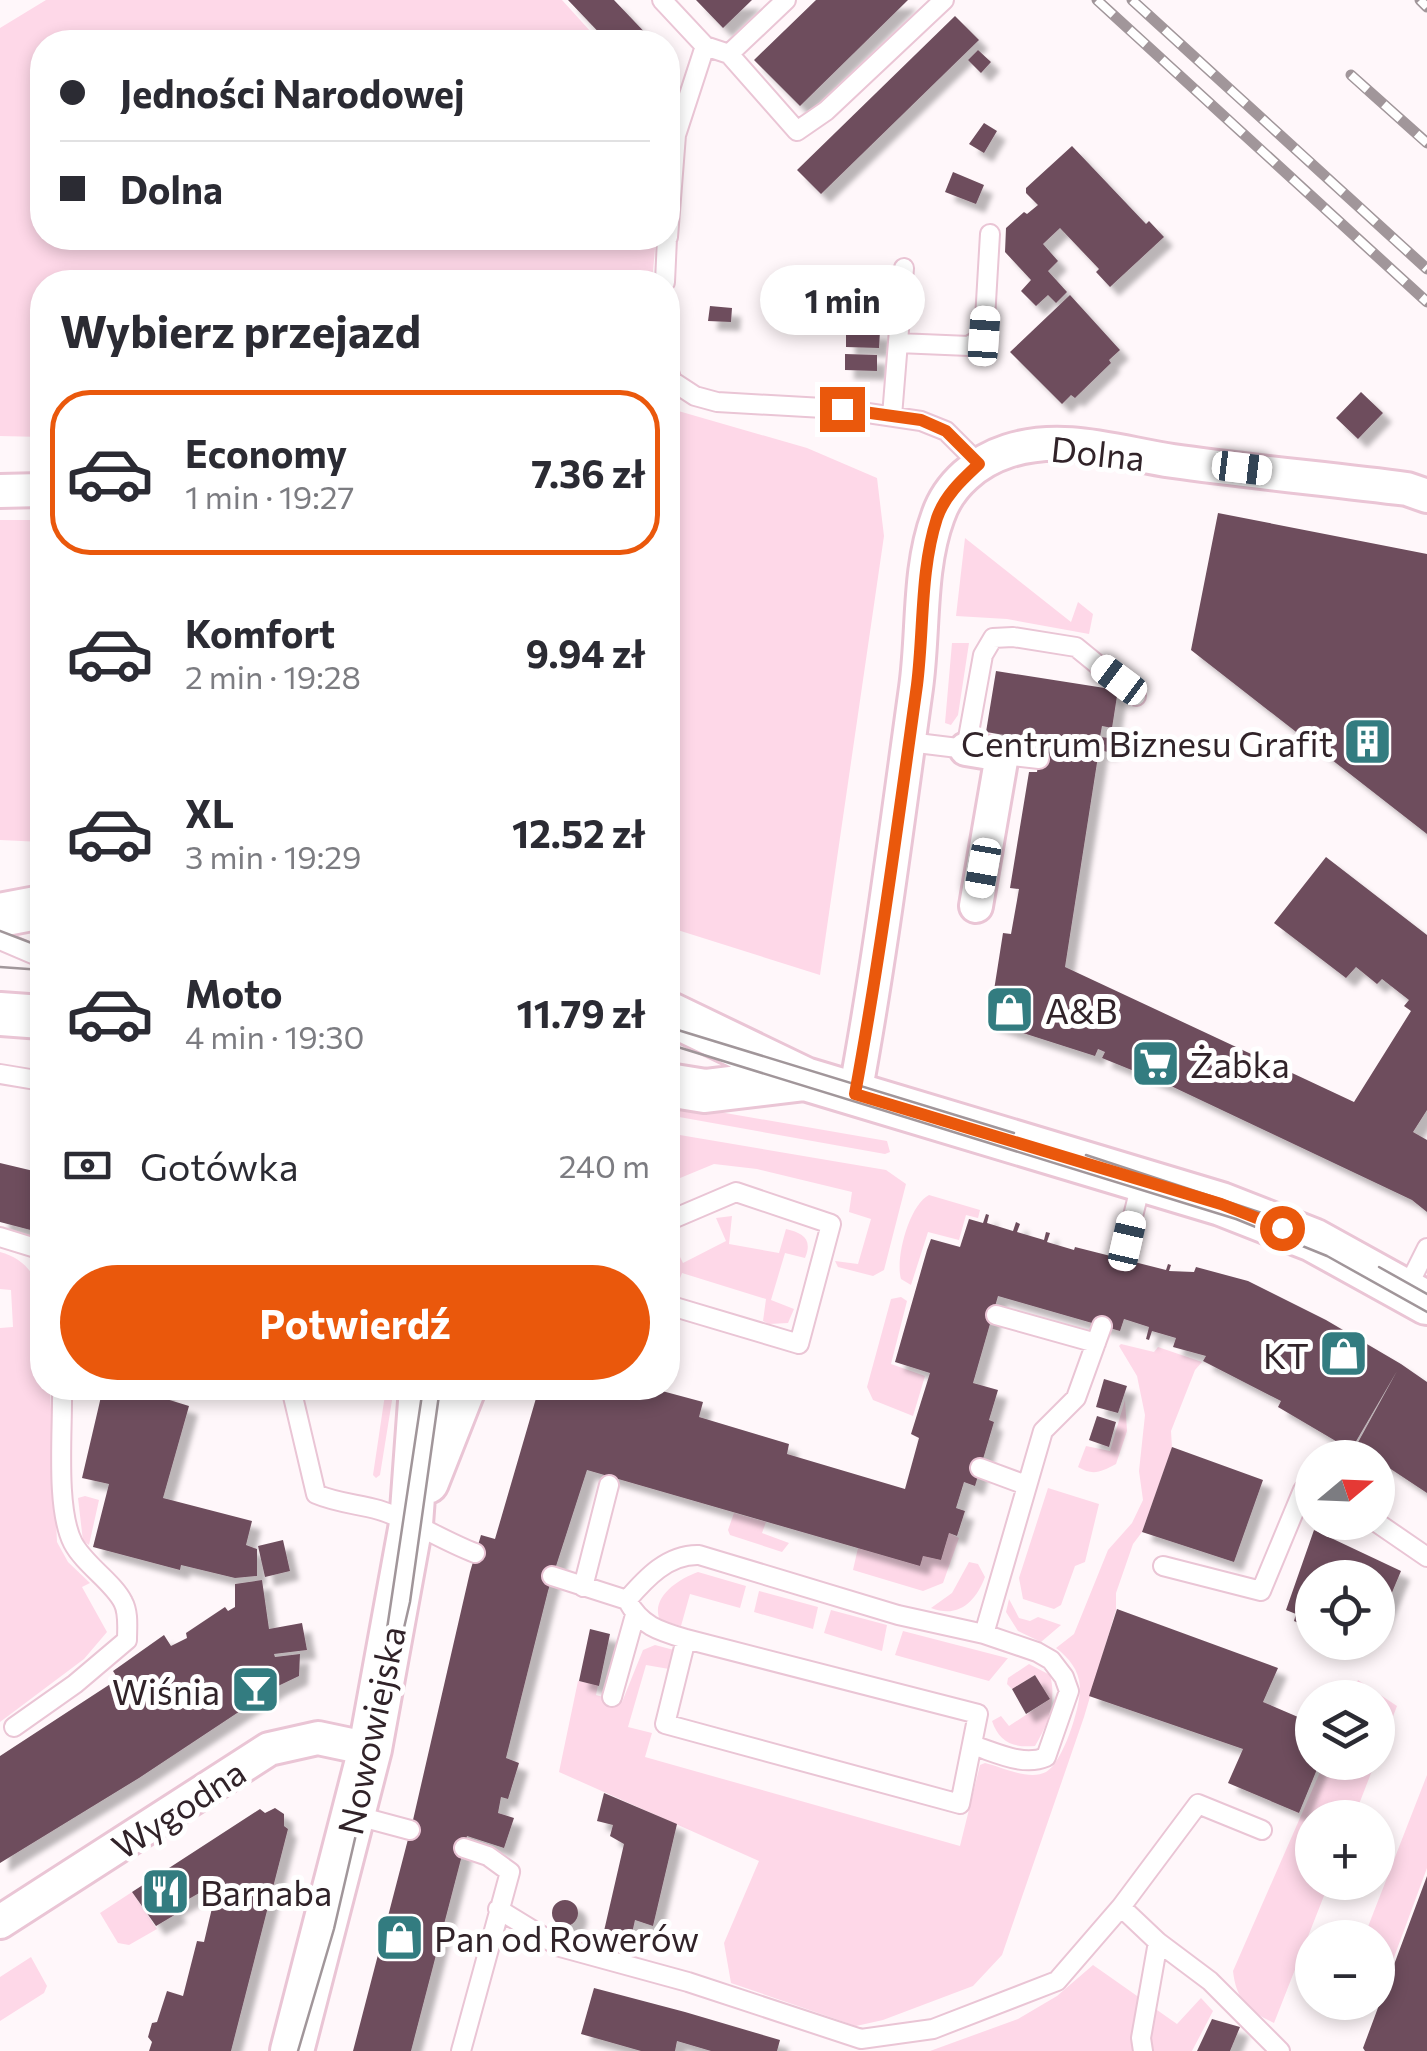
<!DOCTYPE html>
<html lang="pl">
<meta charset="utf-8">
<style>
body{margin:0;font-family:Commissioner,sans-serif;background:#f2f2f3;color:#2b2b33;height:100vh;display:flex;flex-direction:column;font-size:38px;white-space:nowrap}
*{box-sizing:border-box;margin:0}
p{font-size:32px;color:#7c7c81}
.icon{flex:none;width:55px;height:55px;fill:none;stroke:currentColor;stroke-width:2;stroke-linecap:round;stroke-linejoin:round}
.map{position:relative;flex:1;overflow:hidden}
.side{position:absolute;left:30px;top:270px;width:650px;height:1130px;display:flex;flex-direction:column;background:#fff;border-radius:40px;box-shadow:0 5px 15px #0003}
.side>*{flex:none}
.hud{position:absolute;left:30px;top:30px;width:650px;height:220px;border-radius:40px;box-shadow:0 5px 15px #0003;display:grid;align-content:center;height:220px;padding:0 30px;background:#fff}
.needle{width:65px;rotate:71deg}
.fabs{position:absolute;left:1295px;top:1440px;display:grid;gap:20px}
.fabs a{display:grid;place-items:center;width:100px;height:100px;border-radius:50%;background:#fff;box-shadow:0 5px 15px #0003;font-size:50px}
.end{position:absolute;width:45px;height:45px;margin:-22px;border:12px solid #ea580c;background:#fff;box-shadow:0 0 0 5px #fff}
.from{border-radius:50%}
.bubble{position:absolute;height:70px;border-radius:35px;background:#fff;box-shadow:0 5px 15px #0003;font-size:32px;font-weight:700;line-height:70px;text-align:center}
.car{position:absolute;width:30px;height:60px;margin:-30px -15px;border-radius:12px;box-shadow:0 0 8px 2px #0007;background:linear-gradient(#fff 24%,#345 0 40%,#fff 0 76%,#345 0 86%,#fff 0)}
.hud b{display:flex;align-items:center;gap:35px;height:95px;font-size:38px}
.hud b+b{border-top:2px solid #e1e1e2}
.hud i{width:25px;height:25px;background:#2b2b33}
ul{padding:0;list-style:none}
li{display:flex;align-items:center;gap:30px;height:165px;margin:0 20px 15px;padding:0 10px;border:5px solid transparent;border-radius:40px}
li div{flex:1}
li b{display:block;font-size:38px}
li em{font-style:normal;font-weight:700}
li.selected{border-color:#ea580c}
li>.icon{width:90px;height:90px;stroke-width:1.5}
h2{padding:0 30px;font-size:45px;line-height:120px}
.pay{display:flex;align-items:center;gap:25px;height:110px;padding:0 30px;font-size:38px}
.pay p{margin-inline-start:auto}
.action{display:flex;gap:20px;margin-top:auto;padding:20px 30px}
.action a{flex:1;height:115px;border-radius:60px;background:#ea580c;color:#fff;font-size:40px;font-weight:700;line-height:115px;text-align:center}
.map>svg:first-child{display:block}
</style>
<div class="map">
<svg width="1427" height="2051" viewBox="0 0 1427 2051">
<defs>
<filter id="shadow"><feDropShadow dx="9" dy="9" stdDeviation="2.5" flood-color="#0004"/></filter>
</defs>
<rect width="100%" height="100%" fill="#fff7fa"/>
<path fill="#fed8e8" d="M46,0h516l38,42h-558v196h614l-4,44h-610v155l-42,-1v-408z
M668,408l139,40 70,30 7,58 -64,439 -152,-48z
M0,520h42v322l-42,-2z
M965,538l106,84 7,-20 15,12 -4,20 -82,-15 -51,-3z
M952,643h17l-11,72 -7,10 -6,-2z
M668,1103l219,38 3,11 -5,2 -217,-39z
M668,1133l218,37 20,14 -22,86 -11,6 -35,-9 -3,-6 23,3 13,-45 -22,-7 3,-20 -95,-23 -43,-5 -46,19z
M929,1195l51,15 -2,8 -12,-3 -7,25 -31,-8 -17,53 -10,-6c-6,-20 8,-74 28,-84z
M732,1216l-3,28 50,9 7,-24c17,4 27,10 19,29l-20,-5 -14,47 23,9 -6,14 -19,1 -6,-3 3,-22 -84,-26 -8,21 -6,-4v-49l3,-2 12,24 43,-22 -10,-23z
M0,1252c59,16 42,87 42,136h8l7,154 11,20 22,21 -8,4 25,45 -23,27 -84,63v-394l13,-1 -2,-37 -11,-1z
M901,1297l6,4 -16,63 34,12 -12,40 -40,-16 -6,-13 24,-88z
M1121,1344l33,8 4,-5 44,15 -7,8 -24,61 1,17 -30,84 -9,12 -17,49v17l-32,107 -82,238 -29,31 -90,34 -27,6 -125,-43 -7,-40 35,-82 -200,-89 19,-91 20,4 -2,10 26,7 21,-52 12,-5 19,5 -5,19 -23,-4 -18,62 24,6 -7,24 315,89 20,-81 5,-2c17,4 44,18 61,9 17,-9 35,-66 34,-85 -1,-17 -11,-29 -24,-39l18,-14 34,-84 24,-27 11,-23 -4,-29 6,-56 -8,-39 -18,-30z
M386,1388h8l-14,87 -4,3 -3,-3z
M1125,1400l2,31 -11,33c-15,8 -23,12 -38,3l8,-21 24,5z
M1048,1488l51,16 -14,58 -10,4 -14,39 -7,4 -31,-10 -4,-21z
M85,1496l14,4 -10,45 -6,-4 -5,-43z
M734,1513l32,9 -4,11 27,10 -7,9 -52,-17 -2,-5z
M949,1533l10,5 -16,45 -20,8 -70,-21 5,-22 61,17 4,-9z
M969,1562l9,2 7,13c-9,24 -26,42 -54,31l21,-15z
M698,1572l48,14 -6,22 -50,-14 -9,32 -21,-6c-10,-22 18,-41 38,-48z
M759,1591l59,16 -5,22 -59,-17z
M1009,1599l10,19 11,3 8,-4 23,8 -20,17 -23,-11 -12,-19z
M831,1610l56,15 -5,26 -58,-18z
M903,1631l104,27h1l-19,23 -94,-26z
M1029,1664l21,11c7,24 -2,50 -15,71 -22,2 -36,-4 -43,-25l9,-5 8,10 41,-27 -15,-24 -23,14 -5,-5 1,-6z
M1358,1680l39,26 -19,50v-58l-28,-1z
M1324,1763h51l-21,54 -42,1v64l17,1 -55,140c-25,-12 -38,-23 -41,-52z
M1427,1775v93l-48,130 -1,-60 -14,-1z
M132,1892l25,37 -28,16 -11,-2 -18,-30z
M31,1957l16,29 -3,7 -44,28v-44z
M1093,1965l84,59 24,-26 12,13 -21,40h-262l88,-32 39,-23z"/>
<path fill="#6e4e5d" filter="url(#shadow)" d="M568,0h46l40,42h-46z
M696,0h56l-29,28z
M816,0h92l-108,106 -46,-46z
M955,16l24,24 -158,154 -24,-24z
M978,50l13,12 -10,11 -13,-13z
M984,123l13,8 -13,22 -15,-9z
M1072,146l74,78 3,-3 15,16 -54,50 -14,-15 3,-3 -39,-41 -17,16 15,17 -10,10 19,21 -11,11 -8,-8 -12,11 -15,-15 10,-11 -26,-28 1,-24 18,-16 3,2 11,-9 -12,-12v-5z
M953,172l31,13 -8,19 -31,-12z
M1070,295l50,55 -11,10 2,3 -36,35 -4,-3 -9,9 -52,-52z
M710,306l22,2 -1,14 -23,-1z
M846,330l34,1 -1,17 -33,-1z
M845,354l32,1v16l-32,-1z
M1361,392l22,21 -25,26 -22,-21z
M1218,513l209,41v280l-236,-184z
M996,671l115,18 6,7 -5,32 -10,-2 -2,11 10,1 -2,14 -9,-2 -34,217 289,135 57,-91 -7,-5 5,-6 -27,-21 -5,5 -21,-17 -10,11 -72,-55 52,-66 101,78v175l-14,22 14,8v72l-15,-12 -241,-114 -69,-28 3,-6 -7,-3 -3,7 -106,-34 14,-89 8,1 8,-45 -9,-1 19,-116h8l5,-31 -56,-9z
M0,1163l42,10v60l-42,-11z
M986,1214l3,1 -2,8 26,8 3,-9 4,2 -3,8 27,8 2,-8 4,1 -3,9 27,8 1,-3 91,23 2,-6 3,1 -2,6 25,1 2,-5 52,14 78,39 75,44 26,18v111l-71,-47 41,-75 -46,79 -73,-43 3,-6 -78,-40 3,-5 -33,-9 3,-9 -24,-7 -3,9 -3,-1 3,-12 -25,-8 -4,12 -122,-35 -25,87 25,7 -9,30 5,2 -19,64 -11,-4 -8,26 9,3 -8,25 -8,-3 -8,27 -18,-4 -3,10 -333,-96 -39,121 -42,167 13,5 -11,36 -7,-2 -3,16 16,5 -10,30 -37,-12 -56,215h-58l60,-231 57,-248 11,-37 14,4 44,-151h112l52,14 -4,15 90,27 -2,10 118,35 14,-51 -8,-4 19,-61 -35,-11 32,-112 4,-11 29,8 9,-28 14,4z
M1104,1379l23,7 -9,27 -22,-6z
M103,1388h63l-3,10 26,8 -26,92 89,23 -6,24 11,4v27l-22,2 -54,-13 -1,5 -87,-23 16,-63 -27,-6z
M1097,1416l19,6 -7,25 -20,-7z
M1172,1447l91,33 -29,82 -92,-30z
M1314,1530l87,41 -23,55v-48h-66v51l-18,-8 2,-7 -10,-4z
M283,1540l7,31 -25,6 -7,-31z
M262,1580l7,49 33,-6 5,27 -33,4 1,3 25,-3 -1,22 -21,10 -139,92 -139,85v-107l118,-77 -5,-8 51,-36 7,11 16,-8 -1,-5 39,-26 3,4 7,-4v-23z
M1117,1609l161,59 -15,34 49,21v39h8l-21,51 -71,-30 15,-34 -154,-53z
M590,1629l20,5 -11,52 -20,-5z
M1035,1675l15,24 -24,15 -14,-25z
M604,1793l73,31 -24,102 -18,-6 -4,18 -27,-7 20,-87 -14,-8 3,-11 -16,-4z
M275,1808l9,6v12l4,3 -57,222h-82l3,-9 -4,-5 4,-14 5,-1 10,-31 16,5 14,-55 7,1 8,-34 -11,-16 -28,16 5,5 -22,13 -24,-34 128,-83 5,4z
M1427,1876v175h-62l-2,-3z
M552 1913a13 13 0 1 1 26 0a13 13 0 1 1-26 0Z
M594,1988l91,24 95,28 -3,11h-66l-34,-10 -2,10h-34l-60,-17z
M1212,2019l28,8 -10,24h-33z"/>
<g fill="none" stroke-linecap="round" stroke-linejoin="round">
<defs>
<path id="service" d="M662,0l43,46 -29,89 -8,102
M705,46l24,8 68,77 29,-20 118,-111
M729,54l57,-54
M665,282l2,-44
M898,343l71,3 15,-10 6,-102
M668,369l4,12 23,15 22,6 124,7 80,12 25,10 33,33
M892,416l12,-148
M909,742l57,7 17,-94 10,-17 20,-1 63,10 60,49
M1002,755l37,4
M0,940l42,18
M0,1074l42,7
M668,1221l68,-29 95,32 -32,120 -131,-39
M0,1237l42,13
M1122,1260l20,-80
M1406,1290l21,-42
M996,1315l100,28
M291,1388l25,106c21,9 42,10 63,16 33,10 64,31 96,43
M980,1468l46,17
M1376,1522l51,35
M1163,1566l98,25 42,-101 9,5
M552,1576l75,24c14,26 32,31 59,39
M583,1587l26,-102
M627,1600c19,-22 41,-46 72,-45l199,60 86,19 53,18 14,8 13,17 5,14 -23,66c-23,10 -51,-5 -74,-12
M984,1634l59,-203 33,-33 26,-72
M686,1639l292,75 -18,90 -295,-80z
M612,1697l23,-82
M14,1727l61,-43 52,-44c0,-12 2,-27 -4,-38 -9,-19 -39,-38 -50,-59 -18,-35 -10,-115 -11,-155
M354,1815l56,15
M1121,1907l77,-103 64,26
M498,1909l62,38 128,35 173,57 72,-10 124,-48 64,-74 37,35 52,39 70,70
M461,2051l49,-179 -22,-16 -24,-8
M1143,2051l-2,-13 17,-96"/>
<path id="minor" d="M0,491l42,-1
M966,749l36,6 -26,151
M855,1094c25,-135 42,-270 61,-406 8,-57 2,-118 22,-172 11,-32 39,-55 70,-65 55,-18 111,2 165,10 78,11 156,18 234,28l20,7
M0,1922l269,-173 49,-11 52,11"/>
<path id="tertiary" d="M0,915l42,-8
M668,1013l137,66 416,125 92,36 114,63
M0,1014l42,3
M668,1085l37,6 100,-12
M427,1482l37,-94
M292,2051l78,-302 41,-225 10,-136"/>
</defs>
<use href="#service" stroke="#eac5d5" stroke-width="22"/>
<use href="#minor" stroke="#eac5d5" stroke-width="38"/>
<use href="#tertiary" stroke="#eac5d5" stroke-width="48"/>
<use href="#service" stroke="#fff" stroke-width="18"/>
<use href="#minor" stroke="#fff" stroke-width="32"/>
<use href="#tertiary" stroke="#fff" stroke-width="42"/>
<path stroke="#a1969a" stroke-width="2.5" d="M0,931l42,16
M0,967l42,3
M668,1027l346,106
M668,1044l568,175 91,37 100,56
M1086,1155l194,64
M1379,1267l48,27
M381,1669l42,-281
M298,2051l36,-122 76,-327 30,-214"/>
<defs>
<path id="rail" d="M1097,0l330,302
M1132,0l295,269
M1420,0l7,7
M1351,75l76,68"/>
</defs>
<use href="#rail" stroke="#a1969a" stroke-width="11"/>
<use href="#rail" stroke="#fff" stroke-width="8" stroke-dasharray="22" stroke-linecap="butt"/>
</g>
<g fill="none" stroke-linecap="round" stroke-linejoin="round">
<path stroke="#ea580c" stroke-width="12" d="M842,409l79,11 25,11 33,33c-17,16 -34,31 -42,54 -17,53 -13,111 -20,167 -19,137 -37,273 -62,409l366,110 61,24"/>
</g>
<defs>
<symbol id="building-square" viewBox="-11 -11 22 22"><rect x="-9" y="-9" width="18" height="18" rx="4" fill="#337c80" stroke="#fff"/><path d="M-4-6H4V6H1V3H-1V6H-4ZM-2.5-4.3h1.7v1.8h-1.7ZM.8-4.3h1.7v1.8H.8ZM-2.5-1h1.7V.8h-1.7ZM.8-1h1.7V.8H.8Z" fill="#fff"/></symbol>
<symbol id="shop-square" viewBox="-11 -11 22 22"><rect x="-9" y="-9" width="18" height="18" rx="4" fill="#337c80" stroke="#fff"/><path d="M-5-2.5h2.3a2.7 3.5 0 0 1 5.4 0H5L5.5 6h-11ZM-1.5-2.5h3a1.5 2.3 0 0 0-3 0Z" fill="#fff"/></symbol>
<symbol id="supermarket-square" viewBox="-11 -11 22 22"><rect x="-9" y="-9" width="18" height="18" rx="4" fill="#337c80" stroke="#fff"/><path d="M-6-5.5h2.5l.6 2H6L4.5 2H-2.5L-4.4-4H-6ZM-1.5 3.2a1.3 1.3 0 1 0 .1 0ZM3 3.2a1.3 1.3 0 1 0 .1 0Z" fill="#fff"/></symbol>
<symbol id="bar-square" viewBox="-11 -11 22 22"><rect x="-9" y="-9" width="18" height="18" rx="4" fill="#337c80" stroke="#fff"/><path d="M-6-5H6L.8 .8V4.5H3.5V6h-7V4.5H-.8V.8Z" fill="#fff"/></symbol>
<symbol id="restaurant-square" viewBox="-11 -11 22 22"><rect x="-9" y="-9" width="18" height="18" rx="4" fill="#337c80" stroke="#fff"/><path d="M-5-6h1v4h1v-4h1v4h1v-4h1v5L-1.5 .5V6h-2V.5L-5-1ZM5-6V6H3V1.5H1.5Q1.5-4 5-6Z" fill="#fff"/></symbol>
</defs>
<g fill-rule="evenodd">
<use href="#building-square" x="1340" y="714" width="55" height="55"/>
<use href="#shop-square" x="982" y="982" width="55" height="55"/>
<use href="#supermarket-square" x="1128" y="1036" width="55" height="55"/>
<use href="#shop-square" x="1316" y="1326" width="55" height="55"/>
<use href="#bar-square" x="228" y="1662" width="55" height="55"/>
<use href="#restaurant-square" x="138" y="1864" width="55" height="55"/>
<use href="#shop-square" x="372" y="1910" width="55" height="55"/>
</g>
<g text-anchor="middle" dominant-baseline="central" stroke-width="10" stroke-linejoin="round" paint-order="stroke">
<g font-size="35" fill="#312329" stroke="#fff">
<text transform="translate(1098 452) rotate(6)">Dolna</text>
<text transform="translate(370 1730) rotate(-78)">Nowowiejska</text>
<text transform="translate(178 1808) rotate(-33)">Wygodna</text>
</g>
<g font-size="35" fill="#312329" stroke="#fff" text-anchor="start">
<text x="1333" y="742" text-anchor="end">Centrum Biznesu Grafit</text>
<text x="1045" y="1009">A&amp;B</text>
<text x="1190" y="1063">Żabka</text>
<text x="1309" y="1354" text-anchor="end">KT</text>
<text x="220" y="1690" text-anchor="end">Wiśnia</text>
<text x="200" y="1891">Barnaba</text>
<text x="434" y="1937">Pan od Rowerów</text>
</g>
</g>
</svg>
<div class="fabs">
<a><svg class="needle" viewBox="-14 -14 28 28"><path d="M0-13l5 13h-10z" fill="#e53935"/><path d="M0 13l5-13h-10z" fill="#7c7c81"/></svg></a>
<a><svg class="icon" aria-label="locate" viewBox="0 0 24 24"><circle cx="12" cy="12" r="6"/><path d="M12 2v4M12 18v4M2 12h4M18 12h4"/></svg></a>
<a><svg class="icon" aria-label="layers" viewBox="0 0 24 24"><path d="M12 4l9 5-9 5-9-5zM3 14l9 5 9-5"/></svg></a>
<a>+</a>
<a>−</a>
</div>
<i class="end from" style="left:1282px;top:1228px"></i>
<i class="end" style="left:842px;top:409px"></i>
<div class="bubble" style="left:760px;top:265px;width:165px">1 min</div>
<i class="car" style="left:984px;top:336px;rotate:4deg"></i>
<i class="car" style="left:1242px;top:468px;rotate:97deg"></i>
<i class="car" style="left:1119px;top:680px;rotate:307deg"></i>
<i class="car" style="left:983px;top:868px;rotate:190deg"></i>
<i class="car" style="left:1127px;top:1241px;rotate:13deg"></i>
<div class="hud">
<b><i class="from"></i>Jedności Narodowej</b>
<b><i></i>Dolna</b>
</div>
<section class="side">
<h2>Wybierz przejazd</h2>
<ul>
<li class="selected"><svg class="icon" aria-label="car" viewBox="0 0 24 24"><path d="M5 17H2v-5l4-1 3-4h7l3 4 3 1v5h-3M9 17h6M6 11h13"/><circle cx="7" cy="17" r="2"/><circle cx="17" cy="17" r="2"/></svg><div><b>Economy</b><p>1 min · 19:27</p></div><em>7.36 zł</em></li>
<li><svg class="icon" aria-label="car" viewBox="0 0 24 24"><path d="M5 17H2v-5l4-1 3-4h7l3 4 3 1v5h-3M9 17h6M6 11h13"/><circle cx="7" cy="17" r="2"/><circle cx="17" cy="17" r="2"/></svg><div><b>Komfort</b><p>2 min · 19:28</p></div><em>9.94 zł</em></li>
<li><svg class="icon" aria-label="car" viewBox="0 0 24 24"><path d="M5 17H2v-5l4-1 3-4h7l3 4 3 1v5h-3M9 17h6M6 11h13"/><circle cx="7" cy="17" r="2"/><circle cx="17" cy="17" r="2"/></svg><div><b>XL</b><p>3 min · 19:29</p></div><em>12.52 zł</em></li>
<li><svg class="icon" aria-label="car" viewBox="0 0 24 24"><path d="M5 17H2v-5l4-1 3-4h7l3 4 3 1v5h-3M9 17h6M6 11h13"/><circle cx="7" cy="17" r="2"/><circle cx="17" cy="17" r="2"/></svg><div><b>Moto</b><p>4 min · 19:30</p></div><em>11.79 zł</em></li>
</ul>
<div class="pay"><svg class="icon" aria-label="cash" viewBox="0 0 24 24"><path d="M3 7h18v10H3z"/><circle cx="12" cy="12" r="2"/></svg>Gotówka<p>240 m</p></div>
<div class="action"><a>Potwierdź</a></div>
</section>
</div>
